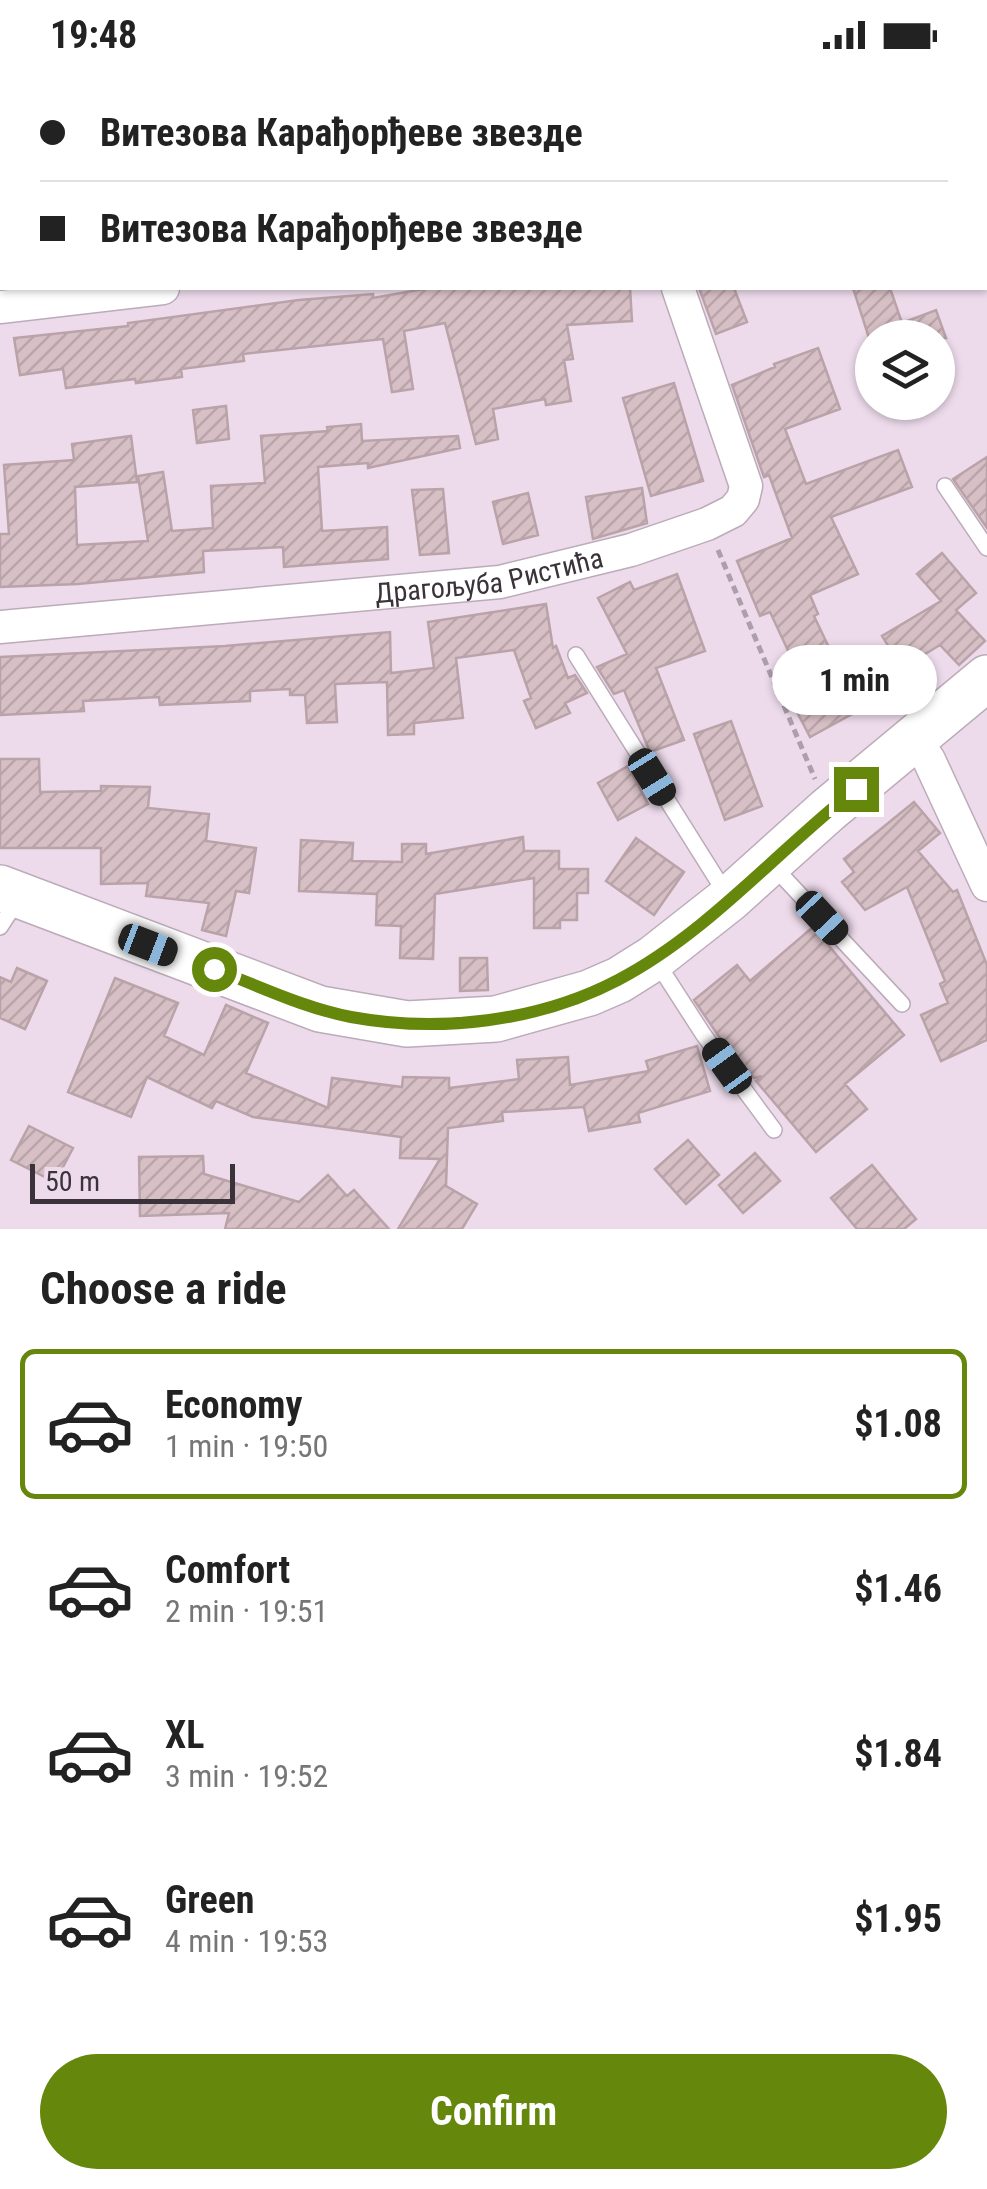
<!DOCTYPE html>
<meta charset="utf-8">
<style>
body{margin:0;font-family:"Roboto Condensed",sans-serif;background:#f6f6f6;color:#222;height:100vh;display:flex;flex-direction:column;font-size:38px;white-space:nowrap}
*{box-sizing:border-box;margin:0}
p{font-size:32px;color:#767676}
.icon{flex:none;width:55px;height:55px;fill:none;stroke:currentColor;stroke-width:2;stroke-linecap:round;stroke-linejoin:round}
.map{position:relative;height:1159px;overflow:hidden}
.panel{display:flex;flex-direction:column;background:#fff;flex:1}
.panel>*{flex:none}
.guide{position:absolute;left:0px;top:0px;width:988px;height:220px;box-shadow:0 2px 8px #0004;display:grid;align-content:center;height:220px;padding:0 40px;background:#fff}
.fabs{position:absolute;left:855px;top:250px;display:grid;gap:20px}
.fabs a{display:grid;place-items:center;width:100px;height:100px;border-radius:50%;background:#fff;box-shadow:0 2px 8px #0004;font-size:50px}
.scale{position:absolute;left:30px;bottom:25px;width:205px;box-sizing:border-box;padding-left:10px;border:5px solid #3a3339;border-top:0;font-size:28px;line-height:35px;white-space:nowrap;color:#3a3339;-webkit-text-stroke:8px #eddbeb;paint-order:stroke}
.end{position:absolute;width:45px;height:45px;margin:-22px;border:12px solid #65880c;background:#fff;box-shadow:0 0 0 5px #fff}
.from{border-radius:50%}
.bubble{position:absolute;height:70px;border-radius:35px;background:#fff;box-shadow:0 2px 8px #0004;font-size:32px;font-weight:700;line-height:70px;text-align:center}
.car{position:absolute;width:30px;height:60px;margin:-30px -15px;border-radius:12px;box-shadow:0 0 8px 2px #0007;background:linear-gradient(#222 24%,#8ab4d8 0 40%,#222 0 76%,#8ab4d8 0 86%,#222 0)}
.guide b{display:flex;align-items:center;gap:35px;height:95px;font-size:38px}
.guide b+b{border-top:2px solid #e0e0e0}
.guide i{width:25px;height:25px;background:#222}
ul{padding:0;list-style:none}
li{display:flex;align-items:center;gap:30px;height:150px;margin:0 20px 15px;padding:0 20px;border:5px solid transparent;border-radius:15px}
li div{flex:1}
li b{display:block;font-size:38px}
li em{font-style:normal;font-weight:700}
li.selected{border-color:#65880c}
li>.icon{width:90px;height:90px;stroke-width:1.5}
h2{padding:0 40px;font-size:45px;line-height:120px}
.primary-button{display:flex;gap:20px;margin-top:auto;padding:20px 40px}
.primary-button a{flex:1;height:115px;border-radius:60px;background:#65880c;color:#fff;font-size:40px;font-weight:700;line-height:115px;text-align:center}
.status{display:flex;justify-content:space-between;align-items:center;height:70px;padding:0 50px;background:#fff;direction:ltr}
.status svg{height:28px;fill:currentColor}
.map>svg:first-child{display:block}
</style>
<div class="status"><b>19:48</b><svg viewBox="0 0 49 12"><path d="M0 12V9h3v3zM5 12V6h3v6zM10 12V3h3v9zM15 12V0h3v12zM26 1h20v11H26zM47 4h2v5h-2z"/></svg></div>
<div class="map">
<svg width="987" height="1159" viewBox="0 0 987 1159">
<defs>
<pattern id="building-hatch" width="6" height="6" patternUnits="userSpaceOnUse" patternTransform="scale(2.5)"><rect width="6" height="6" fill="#d7c0c5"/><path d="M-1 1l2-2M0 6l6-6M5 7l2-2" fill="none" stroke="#b9a5aa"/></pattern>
</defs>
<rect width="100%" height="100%" fill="#eddbeb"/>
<path fill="url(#building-hatch)" stroke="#baa3a8" stroke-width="2.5" d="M429,218h201l2,33 -65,4 6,34 -9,1 7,41 -25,4 -1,-6 -52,10 5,30 -22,5 -31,-121 -41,8 9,58 -21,3 -9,-53 -140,15 1,7 -63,8 1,8 -46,6 -1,-4 -69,9 -3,-19 -43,6 -6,-37 114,-12v-3l171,-23 74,-6v4z
M699,218h35l13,34 -31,12z
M853,218h37l12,35 34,-13 10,28h-77z
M818,278l22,61 -55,20 21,55 92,-34 14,37 -81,30 27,57 -48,21 8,19 -4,2 30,63 19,29 -53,29 -28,-54 17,-9 -29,-62 -10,4 -23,-55 55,-23 -23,-63 -5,2 -32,-92 43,-18 -1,-3z
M674,313l29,98 -52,15 -28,-98z
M226,336l3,33 -32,4 -4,-33z
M361,354l1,17 96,-5 2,12 -92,20v-5l-50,4 4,64 65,-4 1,32 -104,8 -1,-20 -80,4 1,21 -126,12 -78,3v-53h9l-5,-69 70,-5 -2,-16 59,-8 6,46 -62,5 2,58 71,-4 -10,-65 25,-4 9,59 41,-3 -2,-42 54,-3 -4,-47 67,-5 -1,-4z
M987,387v71l-34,-49z
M642,418l5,35 -54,16 -7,-42z
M443,419l6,64 -29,2 -8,-65z
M528,423l10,42 -35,9 -10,-42z
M942,483l34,40 -20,17 29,31 -26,24 -19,-20 -38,23 -20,-32 59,-35 -24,-27z
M677,504l28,77 -49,17 28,72 -34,12 -26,-62 -10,4 -17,-27 30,-13 -29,-56 32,-16 4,8z
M546,534l7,44 3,-2 12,32 7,-3 12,18 -22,10 5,10 -34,15 -12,-27 7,-3 -17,-48 -58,8 7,60 -49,5v11l-26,1 -1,-53 -52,2 2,38 -30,1 -2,-28h-15v-6l-40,2v10l-90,4 -1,-8 -76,4 1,10 -84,4v-58l225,-11 165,-14 1,41 43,-5 -6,-46z
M731,651l31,85 -37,14 -31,-86z
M0,689h39l1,33 61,-1v-5l49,1 -2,21 61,6 -3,27 50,7 -7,45 -13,-2 -10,45 -24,-6 7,-27 -63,-7 2,-13 -47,1v-36h-101z
M628,696l20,38 -30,16 -20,-37z
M914,732l26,31 -22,18 35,41 4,-2 30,75v75l-46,21 -20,-46 27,-12 -8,-19 5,-3 -38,-94 -42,23 -23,-28 12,-10 -10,-13z
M523,767l1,14h35v18h29v24h-11v27h-17v8h-26v-50l-99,16 -2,65 -33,-1 1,-32 -25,-1 1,-31 -78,-3 2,-51 52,3 -1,18 50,1v-18h24v10z
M636,768l48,34 -30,43 -48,-34z
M813,857l91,108 -59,49 22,25 -51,43 -60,-71 6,-5 -8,2 -34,-40 -26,-38 43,-35 13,16z
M460,888h27l1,32 -28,1z
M17,898l30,13 -22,48 -25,-11v-41l11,5z
M115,908l63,25 -14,33 40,19 22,-50 42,18 -22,50 82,35 4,-30 70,9 1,-10 46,1v10l70,-9 -2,-19 51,-3 2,28 79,-14 -3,-10 51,-15 13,45 -72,22 2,9 -51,9 -5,-24 -82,5 1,9 -55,7 -2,58 31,18 -15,25h-64l42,-70 -40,-1 1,-21 -148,-20 -37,-16 -4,7 -65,-31 -16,40 -63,-25z
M29,1056l44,22 -18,34 -44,-22z
M688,1070l31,35 -33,29 -31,-35z
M755,1083l25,28 -37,32 -24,-28z
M203,1086l1,18 95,28 29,-27 19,21 7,-6 35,39h-164l4,-16 -89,3 -1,-59z
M872,1095l44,54 -12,10h-47l-26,-31z"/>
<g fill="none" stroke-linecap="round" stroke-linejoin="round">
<defs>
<path id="service" d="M945,416l42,62
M576,585l152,242
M773,796l129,138
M0,857l17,-26
M656,891l47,73 71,96"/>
<g id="minor">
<path d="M178,0v2"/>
<path d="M455,0l1,2"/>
<path d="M659,0l1,2"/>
<path d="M985,41l2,-1"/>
<path d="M0,237l163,-19"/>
<path id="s1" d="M0,557l500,-45 131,-32 76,-26 26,-13 10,-12 3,-13 -68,-198"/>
<path d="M915,669l14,21 58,125"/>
</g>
<path id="secondary" d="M0,818l320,121 87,15 89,-5 93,-26 30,-13 35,-22 75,-59 99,-89 159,-132"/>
</defs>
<use href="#service" stroke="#bcabb9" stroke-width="18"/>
<use href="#minor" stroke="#bcabb9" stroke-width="35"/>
<use href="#secondary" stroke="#bcabb9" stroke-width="48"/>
<path stroke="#ac9eab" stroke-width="5" stroke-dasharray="8 5" stroke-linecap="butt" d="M718,480l97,229"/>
<use href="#service" stroke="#fff" stroke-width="15"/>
<use href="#minor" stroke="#fff" stroke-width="32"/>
<use href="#secondary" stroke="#fff" stroke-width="45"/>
</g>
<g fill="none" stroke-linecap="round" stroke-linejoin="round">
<path stroke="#65880c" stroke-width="12" d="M214,899c45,17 90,39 137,48 88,16 187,5 267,-37 90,-47 159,-129 238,-191"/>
</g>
<g text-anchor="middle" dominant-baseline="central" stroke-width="8" stroke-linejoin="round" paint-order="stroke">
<g font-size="28" fill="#3a3339" stroke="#eddbeb">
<text stroke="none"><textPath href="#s1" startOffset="492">Драгољуба Ристића</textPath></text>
</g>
</g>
</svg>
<div class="fabs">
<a><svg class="icon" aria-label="layers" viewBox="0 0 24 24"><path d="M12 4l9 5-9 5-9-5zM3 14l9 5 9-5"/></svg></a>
</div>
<div class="scale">50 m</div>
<i class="end from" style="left:214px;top:899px"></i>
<i class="end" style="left:856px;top:719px"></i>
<div class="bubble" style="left:772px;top:575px;width:165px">1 min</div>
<i class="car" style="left:652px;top:707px;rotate:148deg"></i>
<i class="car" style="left:822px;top:848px;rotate:137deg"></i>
<i class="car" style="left:148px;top:875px;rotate:111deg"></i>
<i class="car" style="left:727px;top:996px;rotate:324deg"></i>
<div class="guide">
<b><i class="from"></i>Витезова Карађорђеве звезде</b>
<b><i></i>Витезова Карађорђеве звезде</b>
</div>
</div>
<section class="panel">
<h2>Choose a ride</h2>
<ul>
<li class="selected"><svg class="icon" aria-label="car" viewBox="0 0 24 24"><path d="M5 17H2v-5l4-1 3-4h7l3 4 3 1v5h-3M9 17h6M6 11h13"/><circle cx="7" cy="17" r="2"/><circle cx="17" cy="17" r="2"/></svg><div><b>Economy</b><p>1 min · 19:50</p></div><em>$1.08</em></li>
<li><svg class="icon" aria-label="car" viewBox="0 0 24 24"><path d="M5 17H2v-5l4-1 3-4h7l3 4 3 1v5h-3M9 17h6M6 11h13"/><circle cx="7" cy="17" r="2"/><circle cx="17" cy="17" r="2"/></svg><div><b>Comfort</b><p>2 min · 19:51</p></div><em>$1.46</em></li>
<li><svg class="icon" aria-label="car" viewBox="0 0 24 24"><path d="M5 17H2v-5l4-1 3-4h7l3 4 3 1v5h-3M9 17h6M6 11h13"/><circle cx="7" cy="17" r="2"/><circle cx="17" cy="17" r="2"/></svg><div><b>XL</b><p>3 min · 19:52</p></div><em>$1.84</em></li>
<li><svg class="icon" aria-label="car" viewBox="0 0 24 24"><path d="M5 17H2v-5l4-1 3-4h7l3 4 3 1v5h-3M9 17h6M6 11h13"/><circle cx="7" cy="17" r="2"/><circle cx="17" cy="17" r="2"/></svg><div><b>Green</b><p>4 min · 19:53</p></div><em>$1.95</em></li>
</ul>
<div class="primary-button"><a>Confirm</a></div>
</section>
